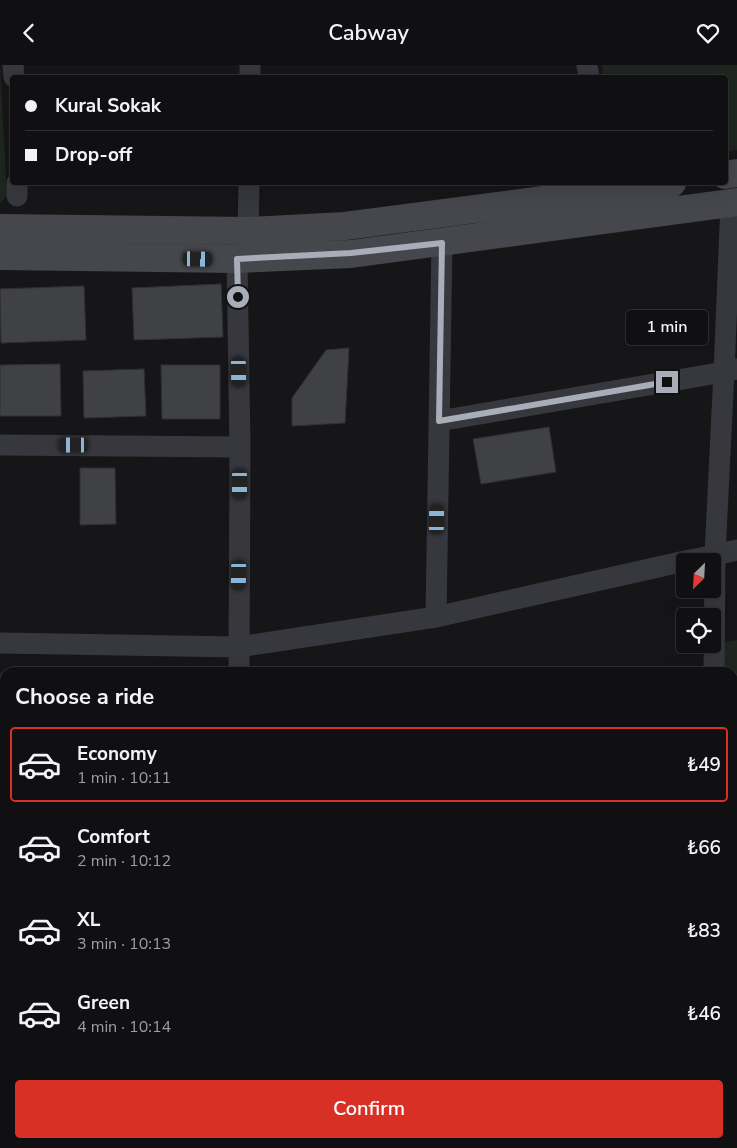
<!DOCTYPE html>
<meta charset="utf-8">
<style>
body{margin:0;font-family:"Nunito Sans",sans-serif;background:#1e1e20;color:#f1f3f6;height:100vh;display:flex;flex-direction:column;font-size:19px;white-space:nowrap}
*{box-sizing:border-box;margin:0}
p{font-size:16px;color:#9c9d9f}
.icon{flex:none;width:28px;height:28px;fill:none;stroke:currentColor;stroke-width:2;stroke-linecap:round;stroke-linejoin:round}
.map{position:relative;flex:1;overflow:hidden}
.panel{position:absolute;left:0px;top:602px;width:738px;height:481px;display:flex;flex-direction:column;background:#101012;border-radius:15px 15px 0 0;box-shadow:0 5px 20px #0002,0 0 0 1px #303032}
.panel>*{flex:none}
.hud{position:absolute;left:10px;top:10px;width:718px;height:110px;border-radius:5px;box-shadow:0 5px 20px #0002,0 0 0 1px #303032;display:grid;align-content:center;height:110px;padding:0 15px;background:#101012}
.needle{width:32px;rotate:204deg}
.buttons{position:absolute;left:676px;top:488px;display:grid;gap:10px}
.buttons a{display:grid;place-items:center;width:45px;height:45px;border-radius:5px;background:#101012;box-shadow:0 5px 20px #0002,0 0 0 1px #303032;font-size:25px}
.end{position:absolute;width:22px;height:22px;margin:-11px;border:6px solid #a8adb8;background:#111;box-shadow:0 0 0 2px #111}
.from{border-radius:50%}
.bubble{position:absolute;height:35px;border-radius:5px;background:#101012;box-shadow:0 5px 20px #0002,0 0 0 1px #303032;font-size:16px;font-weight:600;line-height:35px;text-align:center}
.car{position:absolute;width:15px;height:30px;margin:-15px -8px;border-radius:6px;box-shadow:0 0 4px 1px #0007;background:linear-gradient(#222 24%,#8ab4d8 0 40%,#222 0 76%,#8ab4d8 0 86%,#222 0)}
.hud b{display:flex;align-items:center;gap:18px;height:48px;font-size:19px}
.hud b+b{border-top:1px solid #303032}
.hud i{width:12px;height:12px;background:#f1f3f6}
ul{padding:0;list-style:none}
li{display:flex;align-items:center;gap:15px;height:75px;margin:0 10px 8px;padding:0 5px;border:2px solid transparent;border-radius:5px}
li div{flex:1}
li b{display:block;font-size:19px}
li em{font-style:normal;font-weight:600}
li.on{border-color:#d93025}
li>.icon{width:45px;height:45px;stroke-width:1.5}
h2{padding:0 15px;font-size:22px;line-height:60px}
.button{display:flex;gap:10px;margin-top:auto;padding:10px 15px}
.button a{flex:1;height:58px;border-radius:5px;background:#d93025;color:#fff;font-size:20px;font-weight:600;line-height:58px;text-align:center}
header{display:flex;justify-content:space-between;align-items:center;height:65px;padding:0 15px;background:#101012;font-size:22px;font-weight:600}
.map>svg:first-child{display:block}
</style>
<header><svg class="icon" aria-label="back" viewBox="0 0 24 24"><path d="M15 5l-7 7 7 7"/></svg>Cabway<svg class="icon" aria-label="heart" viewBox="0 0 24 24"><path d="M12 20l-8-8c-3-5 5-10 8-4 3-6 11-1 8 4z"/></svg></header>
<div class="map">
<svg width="737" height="1083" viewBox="0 0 737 1083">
<rect width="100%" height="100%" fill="#161618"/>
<path fill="#222225" d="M0,608h5v158l-5,-67z"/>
<path fill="#1e261f" d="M0,0l7,130 -7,9z
M602,0h135v85l-12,2v-75h-122z
M737,575v72l-4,1 -1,-40 -8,-1 -1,-30z
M5,893v186h200v4h-205v-188z"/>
<path fill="#404145" stroke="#303034" d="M221,219l2,53 -89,3 -2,-52z
M84,221l2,54 -85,3 -1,-54z
M349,283l-4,75 -53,3v-28l34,-48z
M60,299l1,52h-61v-51z
M161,300h59v54h-58z
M144,304l2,47 -62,2 -1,-47z
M549,362l7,45 -75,12 -8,-45z
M80,403h35l1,56 -36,1z
M269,1079l37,1v3h-38z
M332,1079h70v4h-70z
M462,1079h53v4h-53z
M538,1079h53v4h-53z"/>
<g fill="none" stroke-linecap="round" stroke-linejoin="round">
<path stroke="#37383d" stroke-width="21" d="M13,0l1,12
M587,0l2,12
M250,12v-12
M17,118v13
M248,166l1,-48
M237,194l3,188 -1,226
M439,356l285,-49 7,-169
M0,380l240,2
M686,496l29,-6 9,-183 13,-3
M436,552l6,-375
M0,578l238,4 198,-30 249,-56
M714,608l1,-118 22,-5
M732,665l5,-3
M732,689l5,2
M732,822h5
M0,860l5,-3
M734,964l3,19
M416,1079v4
M601,1079l1,4
M224,1083l1,-4"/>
<path stroke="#45474d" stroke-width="28" d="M725,110l12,-2
M0,163l248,3 97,-5 327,-43
M0,191l237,3 114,-5 386,-52"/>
</g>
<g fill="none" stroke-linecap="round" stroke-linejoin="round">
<path stroke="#a8adb8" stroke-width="6" d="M238,232l-1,-38 114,-6 91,-10 -3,178 228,-39"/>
</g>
</svg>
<div class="buttons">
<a><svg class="needle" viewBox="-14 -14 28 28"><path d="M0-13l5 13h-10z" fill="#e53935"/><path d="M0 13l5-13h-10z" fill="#9c9d9f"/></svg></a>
<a><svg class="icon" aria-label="locate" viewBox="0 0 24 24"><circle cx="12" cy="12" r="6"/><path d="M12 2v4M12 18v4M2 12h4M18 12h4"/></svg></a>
</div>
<i class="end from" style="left:238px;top:232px"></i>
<i class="end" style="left:667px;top:317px"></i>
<div class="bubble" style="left:626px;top:245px;width:82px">1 min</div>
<i class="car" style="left:198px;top:194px;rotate:91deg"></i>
<i class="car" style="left:239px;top:307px;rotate:179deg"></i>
<i class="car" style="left:74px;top:380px;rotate:270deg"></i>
<i class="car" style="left:240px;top:419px;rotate:180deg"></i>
<i class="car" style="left:437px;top:454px;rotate:1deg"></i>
<i class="car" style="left:239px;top:510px;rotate:181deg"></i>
<div class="hud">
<b><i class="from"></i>Kural Sokak</b>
<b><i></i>Drop-off</b>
</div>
<section class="panel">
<h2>Choose a ride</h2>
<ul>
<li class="on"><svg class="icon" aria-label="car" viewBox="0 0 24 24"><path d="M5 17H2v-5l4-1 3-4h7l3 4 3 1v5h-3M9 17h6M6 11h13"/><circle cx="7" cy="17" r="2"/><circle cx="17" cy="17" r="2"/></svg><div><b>Economy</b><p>1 min · 10:11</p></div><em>₺49</em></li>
<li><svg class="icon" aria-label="car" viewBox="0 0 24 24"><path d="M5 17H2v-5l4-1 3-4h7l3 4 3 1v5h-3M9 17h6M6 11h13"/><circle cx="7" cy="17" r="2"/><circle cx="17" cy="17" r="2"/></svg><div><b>Comfort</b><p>2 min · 10:12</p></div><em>₺66</em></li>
<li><svg class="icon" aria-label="car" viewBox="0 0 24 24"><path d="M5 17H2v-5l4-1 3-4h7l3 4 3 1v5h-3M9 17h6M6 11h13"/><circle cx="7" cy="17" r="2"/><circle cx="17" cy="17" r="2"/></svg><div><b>XL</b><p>3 min · 10:13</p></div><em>₺83</em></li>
<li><svg class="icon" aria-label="car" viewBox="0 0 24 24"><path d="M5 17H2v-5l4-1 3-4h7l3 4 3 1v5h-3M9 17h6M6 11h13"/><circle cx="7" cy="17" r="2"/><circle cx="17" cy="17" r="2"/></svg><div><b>Green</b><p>4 min · 10:14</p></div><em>₺46</em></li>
</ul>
<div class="button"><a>Confirm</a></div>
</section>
</div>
